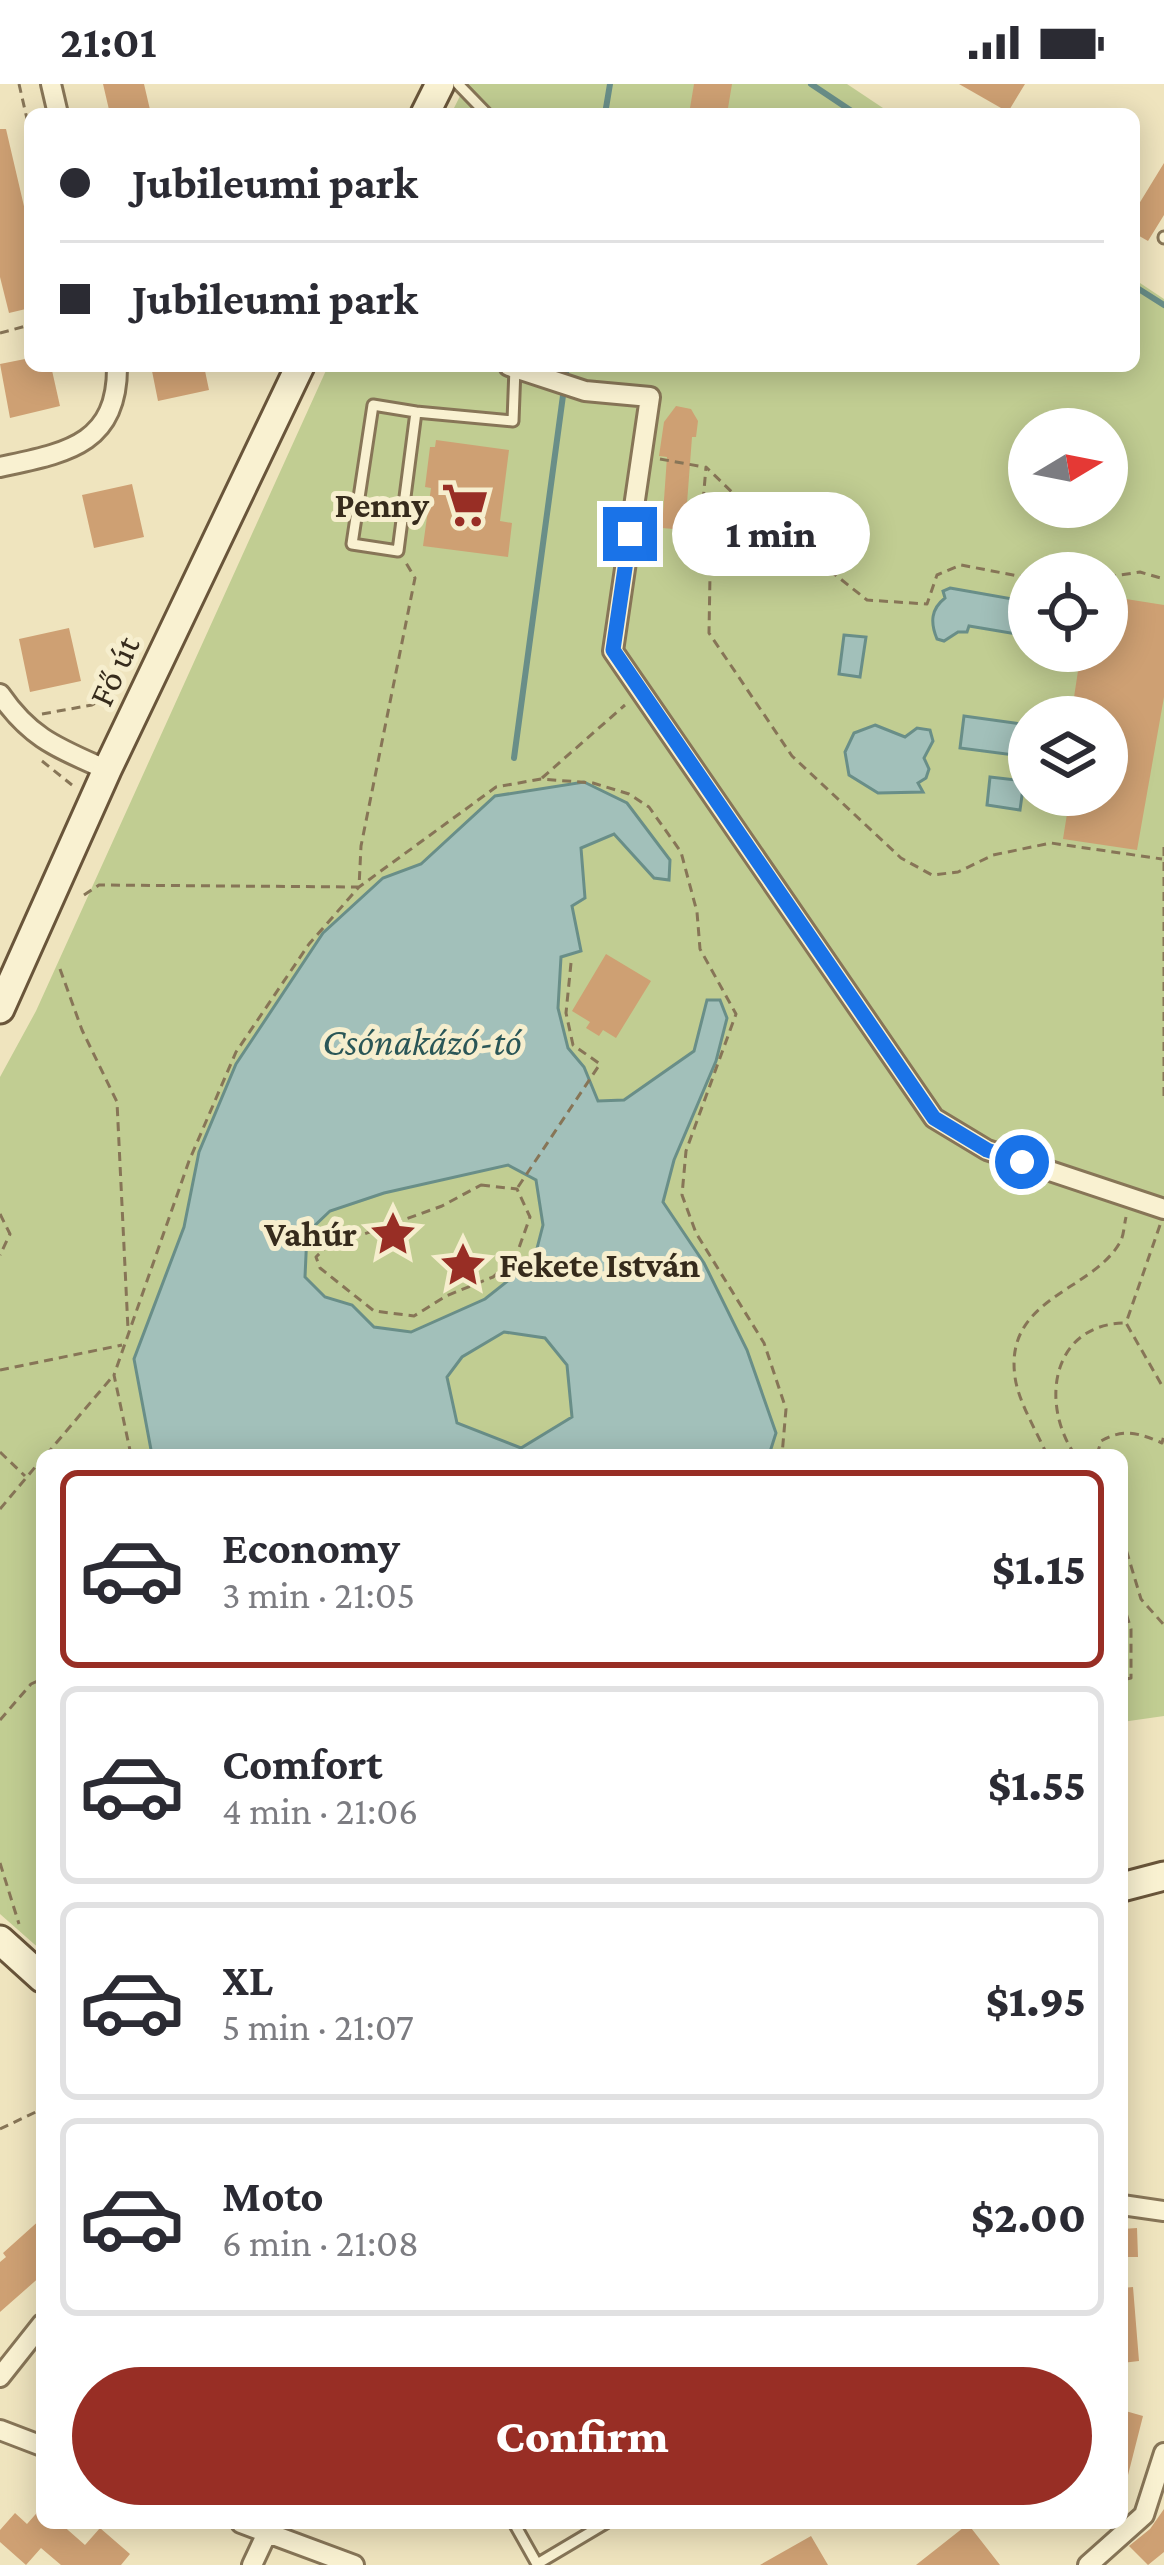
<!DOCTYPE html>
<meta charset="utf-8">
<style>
body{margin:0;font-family:"Crimson Pro",serif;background:#f2f2f3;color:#2b2b33;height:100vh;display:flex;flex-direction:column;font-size:45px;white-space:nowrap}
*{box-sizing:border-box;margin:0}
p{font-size:39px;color:#7c7c81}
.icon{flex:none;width:66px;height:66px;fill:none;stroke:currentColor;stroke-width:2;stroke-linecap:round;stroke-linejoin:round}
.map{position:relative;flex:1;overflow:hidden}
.sheet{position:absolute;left:36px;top:1365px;width:1092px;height:1080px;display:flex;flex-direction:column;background:#fff;border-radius:18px;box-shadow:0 6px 30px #0003}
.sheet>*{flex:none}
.banner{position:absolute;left:24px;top:24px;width:1116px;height:264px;border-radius:18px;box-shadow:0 6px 30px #0003;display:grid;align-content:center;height:264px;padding:0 36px;background:#fff}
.needle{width:78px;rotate:80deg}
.controls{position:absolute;left:1008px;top:324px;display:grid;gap:24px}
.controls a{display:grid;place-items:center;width:120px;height:120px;border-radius:50%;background:#fff;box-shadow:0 6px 30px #0003;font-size:60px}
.end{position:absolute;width:54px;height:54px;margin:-27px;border:15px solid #1a73e8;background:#fff;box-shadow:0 0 0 6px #fff}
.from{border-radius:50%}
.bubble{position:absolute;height:84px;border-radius:42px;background:#fff;box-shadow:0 6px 30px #0003;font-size:39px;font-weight:800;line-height:84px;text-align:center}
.banner b{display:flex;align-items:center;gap:42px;height:114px;font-size:45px}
.banner b+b{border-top:3px solid #e1e1e2}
.banner i{width:30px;height:30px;background:#2b2b33}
ul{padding:21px 0 0;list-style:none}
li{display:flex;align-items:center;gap:36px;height:198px;margin:0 24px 18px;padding:0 12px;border:6px solid #e1e1e2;border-radius:18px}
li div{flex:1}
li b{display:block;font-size:45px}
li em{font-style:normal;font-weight:800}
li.active{border-color:#982e25}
li>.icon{width:108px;height:108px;stroke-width:1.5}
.cta{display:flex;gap:24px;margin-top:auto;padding:24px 36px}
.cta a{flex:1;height:138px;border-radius:72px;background:#982e25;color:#fff;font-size:48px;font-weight:800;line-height:138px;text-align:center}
.status{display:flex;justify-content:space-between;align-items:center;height:84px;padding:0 60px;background:#fff;direction:ltr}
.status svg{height:33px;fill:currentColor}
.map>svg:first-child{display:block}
</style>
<div class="status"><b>21:01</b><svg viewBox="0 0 49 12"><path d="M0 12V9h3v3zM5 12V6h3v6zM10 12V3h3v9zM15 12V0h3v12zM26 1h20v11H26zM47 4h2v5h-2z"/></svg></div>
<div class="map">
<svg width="1164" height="2481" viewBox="0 0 1164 2481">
<rect width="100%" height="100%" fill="#efe4be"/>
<path fill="#c1cd92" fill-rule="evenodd" d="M466,0h381l45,30h-441z
M1134,195l30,20v1417l-42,6v-267h-1080v496l-42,-37v-837l36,-66 292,-645h806zM1029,345h78v78h-78zM1029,489h78v78h-78zM1029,633h78v78h-78z"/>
<path fill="#a2c0ba" stroke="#698e88" stroke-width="3" fill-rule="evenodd" d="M950,504l79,14v34l-60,-10 -2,6h-9l-14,9 -7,-2c-7,-17 -6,-30 8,-41l-2,-7z
M844,551l22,2 -6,40 -21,-3z
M964,632l65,9v32l-69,-9z
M875,641l30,12 12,-9 13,2 3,11 -9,17 5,11 -3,9 -8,5 5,9 -45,1 -29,-18 -4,-23 9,-19z
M990,693l34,4 -4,29 -33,-5z
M584,698l43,21 43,57 -1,20 -15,-2 -40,-44 -33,14 4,50 -13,8 9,45 -20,6 -3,51 10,40 16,19 14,34 26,-1 70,-49 13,-51h13l7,18 -11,43 -42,99 -11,42 41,61 43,87 29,83 -7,22h-617l-18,-96 50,-132 15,-75 37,-88 87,-131 60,-55 38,-14 74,-68zM508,1081l28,15 7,45 -9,35 -49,39 -74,33 -37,-5 -22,-22 -27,-8 -20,-20 2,-44 23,-22 54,-18zM504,1248l41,6 22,27 5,52 -51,31 -64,-25 -10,-46 15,-20z"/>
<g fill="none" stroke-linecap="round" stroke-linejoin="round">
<path stroke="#698e88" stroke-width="6" d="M811,0l45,30
M605,30l5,-30
M1134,202l30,19
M514,674l53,-392"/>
</g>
<path fill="#cea073" d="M103,0h41l7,30h-41z
M694,0h38l-5,30 -37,-6z
M959,0h66l-17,28z
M0,45h6l24,103v76l-21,5 -9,-36z
M1164,79v52l-16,26 -14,-8v-21z
M30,274v8h21l9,40 -50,12 -10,-54z
M151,282h53l5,24 -51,11z
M676,322l15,3 7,12 -2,16h-4l-7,93 -23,-2 5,-71 -8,-1 5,-34z
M436,356l73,10 -9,71 12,2 -4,34 -85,-11 8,-58 -6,-1 5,-40h5z
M132,400l12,53 -50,11 -12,-53z
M1107,512l57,9v92l-27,153 -74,-11 7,-44h37v-78h-36l10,-66h26z
M69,544l12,53 -51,11 -11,-53z
M606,870l45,27 -35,57 -13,-8 -4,6 -13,-8 4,-6 -18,-11z
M42,2134v57l-42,37v-50l6,-5 -3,-4z
M1137,2144l1,29h-16v-28z
M1133,2203l6,74 -17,2v-75z
M1122,2326l21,6 -16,63 -5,-1z
M42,2423v16h18l25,22 15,-17 30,26 -9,11h-60l-20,-17 -15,17 -26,-23v-12l15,-17 12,11z
M1164,2425v43l-16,13 -19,-19 21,-17z
M968,2440l32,41h-84z
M811,2452l17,29h-68z"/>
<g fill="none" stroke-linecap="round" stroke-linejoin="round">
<defs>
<path id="lane" d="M458,0l29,30
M1164,154v-1
M373,321l43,7 -18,139 -46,-7z
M416,328l97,9 2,-53
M514,2439l23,41 69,-41"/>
<path id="street" d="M51,0l7,30
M509,282l76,25 65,6 -37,254 321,467 53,32 177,59
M0,383c64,-14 118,-21 117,-101
M0,610c31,45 58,54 107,76
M1122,2121l42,6
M0,2293l42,-53
M0,2346l42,16
M241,2439l113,42
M252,2481l15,-32
M1088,2481l56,-50 20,-62"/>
<path id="secondary" d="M425,30l15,-30
M0,925l107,-239 193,-404
M1122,1803l42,-11
M0,1856l42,38"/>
</defs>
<use href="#lane" stroke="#877557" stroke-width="15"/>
<use href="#street" stroke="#877557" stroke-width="24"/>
<use href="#secondary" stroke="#69553a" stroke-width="33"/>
<path stroke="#877557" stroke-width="3" stroke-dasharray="9 6" stroke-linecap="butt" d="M19,0l11,48
M0,249l30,-8
M660,375l44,8
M1107,493l33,-5 24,7
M1029,494l-68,-13 -24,10 -10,29 -60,-4 -131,-104 -30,-29 -4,47 8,61 -1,58 83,123 109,102 31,17 26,-3 35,-17 58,-12 111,16
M42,630l50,-9 26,-14
M42,677l30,24
M542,694l83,-73
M1164,763v251
M84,811l15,-10 260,2 2,-41 54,-268 -9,-15
M60,885l22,61 35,72 11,227
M481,1101l36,4 13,28 -15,42 -22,18 -47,19 -32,20 -40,-5 -54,-43 -4,-11 9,-9 117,-42z
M518,1103l82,-123 -27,-19 -7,-32 5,-50
M0,1130l10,20 -10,21
M1160,1141l-34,98 38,66
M0,1286l122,-25
M0,1368l25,24
M46,1371l67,-79
M131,1371l-17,-80 75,-214 47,-109 73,-108 50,-57 137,-100 45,-8 52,4 36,11 20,13 32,45 16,60 3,37 36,65 -50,137 -4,44 14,38 68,110 22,66 -4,46
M996,1371l48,-3
M1047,1371c-10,-23 -29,-54 -32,-78 -11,-79 75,-85 104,-133 5,-7 5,-19 7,-27
M1075,1371c-35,-51 -24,-130 49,-132
M1097,1371l4,-14c23,-13 38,-8 61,2l2,-8
M0,1425l42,-50
M1122,1452l19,63 23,26
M1122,1516l9,29v49l-9,2
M0,1636l31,-36 11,-5
M0,1779l19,61
M0,2045l40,-19"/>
<use href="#lane" stroke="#f9f1d1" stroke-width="9"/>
<use href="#street" stroke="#f9f1d1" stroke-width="18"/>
<use href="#secondary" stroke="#f9f1d1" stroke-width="27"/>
</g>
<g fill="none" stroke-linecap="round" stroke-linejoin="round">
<path stroke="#1a73e8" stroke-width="15" d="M630,450l-17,116 321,468 53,32 35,12"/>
</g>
<defs>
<symbol id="supermarket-bare" viewBox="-9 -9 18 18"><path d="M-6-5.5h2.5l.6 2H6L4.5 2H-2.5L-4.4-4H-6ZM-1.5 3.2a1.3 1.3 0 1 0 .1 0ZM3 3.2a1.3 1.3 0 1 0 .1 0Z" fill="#982e25" stroke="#f6eece" stroke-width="2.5" paint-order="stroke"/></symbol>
<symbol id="sight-bare" viewBox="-9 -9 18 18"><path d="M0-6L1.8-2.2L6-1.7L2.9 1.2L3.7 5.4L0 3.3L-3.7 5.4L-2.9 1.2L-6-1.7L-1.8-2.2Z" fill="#982e25" stroke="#f6eece" stroke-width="2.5" paint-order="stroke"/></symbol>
</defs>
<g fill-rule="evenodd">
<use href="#supermarket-bare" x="432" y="388" width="66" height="66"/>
<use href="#sight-bare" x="360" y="1117" width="66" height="66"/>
<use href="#sight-bare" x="430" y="1148" width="66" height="66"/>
</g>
<g text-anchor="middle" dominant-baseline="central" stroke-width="10" stroke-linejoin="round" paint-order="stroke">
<g font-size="36" font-weight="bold" fill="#362b1c" stroke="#f6eece" text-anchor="end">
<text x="429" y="421">Penny</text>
<text x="357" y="1150">Vahúr</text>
<text x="499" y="1181" text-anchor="start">Fekete István</text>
</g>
<g font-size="36" fill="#362b1c" stroke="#f6eece">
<text transform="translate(114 587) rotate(-65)">Fő út</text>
</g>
<g font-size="39" font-style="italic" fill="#2a5657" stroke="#f6eece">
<text x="422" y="957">Csónakázó-tó</text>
</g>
</g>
</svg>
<div class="controls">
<a><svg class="needle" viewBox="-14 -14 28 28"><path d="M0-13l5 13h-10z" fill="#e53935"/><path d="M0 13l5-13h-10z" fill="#7c7c81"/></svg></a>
<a><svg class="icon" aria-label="locate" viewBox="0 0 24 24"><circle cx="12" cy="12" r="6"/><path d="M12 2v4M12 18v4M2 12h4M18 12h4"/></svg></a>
<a><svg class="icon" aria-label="layers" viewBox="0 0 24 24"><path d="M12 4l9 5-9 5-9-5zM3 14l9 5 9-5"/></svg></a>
</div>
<i class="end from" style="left:1022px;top:1078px"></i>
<i class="end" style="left:630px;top:450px"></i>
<div class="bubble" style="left:672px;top:408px;width:198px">1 min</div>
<div class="banner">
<b><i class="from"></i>Jubileumi park</b>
<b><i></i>Jubileumi park</b>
</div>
<section class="sheet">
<ul>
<li class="active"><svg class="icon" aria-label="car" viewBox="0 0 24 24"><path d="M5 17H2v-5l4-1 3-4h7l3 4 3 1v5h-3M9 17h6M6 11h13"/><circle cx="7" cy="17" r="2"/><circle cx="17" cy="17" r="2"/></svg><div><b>Economy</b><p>3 min · 21:05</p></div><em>$1.15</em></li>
<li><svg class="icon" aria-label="car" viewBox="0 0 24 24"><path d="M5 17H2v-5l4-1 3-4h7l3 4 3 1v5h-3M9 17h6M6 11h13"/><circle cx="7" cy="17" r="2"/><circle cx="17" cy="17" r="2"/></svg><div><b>Comfort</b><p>4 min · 21:06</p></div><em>$1.55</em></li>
<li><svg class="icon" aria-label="car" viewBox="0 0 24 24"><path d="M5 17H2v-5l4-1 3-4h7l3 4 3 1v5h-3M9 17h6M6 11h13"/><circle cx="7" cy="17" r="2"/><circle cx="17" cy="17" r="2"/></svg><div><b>XL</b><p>5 min · 21:07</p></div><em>$1.95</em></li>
<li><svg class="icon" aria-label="car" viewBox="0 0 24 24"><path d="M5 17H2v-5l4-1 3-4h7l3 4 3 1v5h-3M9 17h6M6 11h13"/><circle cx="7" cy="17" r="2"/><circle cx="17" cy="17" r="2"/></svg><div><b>Moto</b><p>6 min · 21:08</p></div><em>$2.00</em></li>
</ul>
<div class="cta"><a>Confirm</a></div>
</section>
</div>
